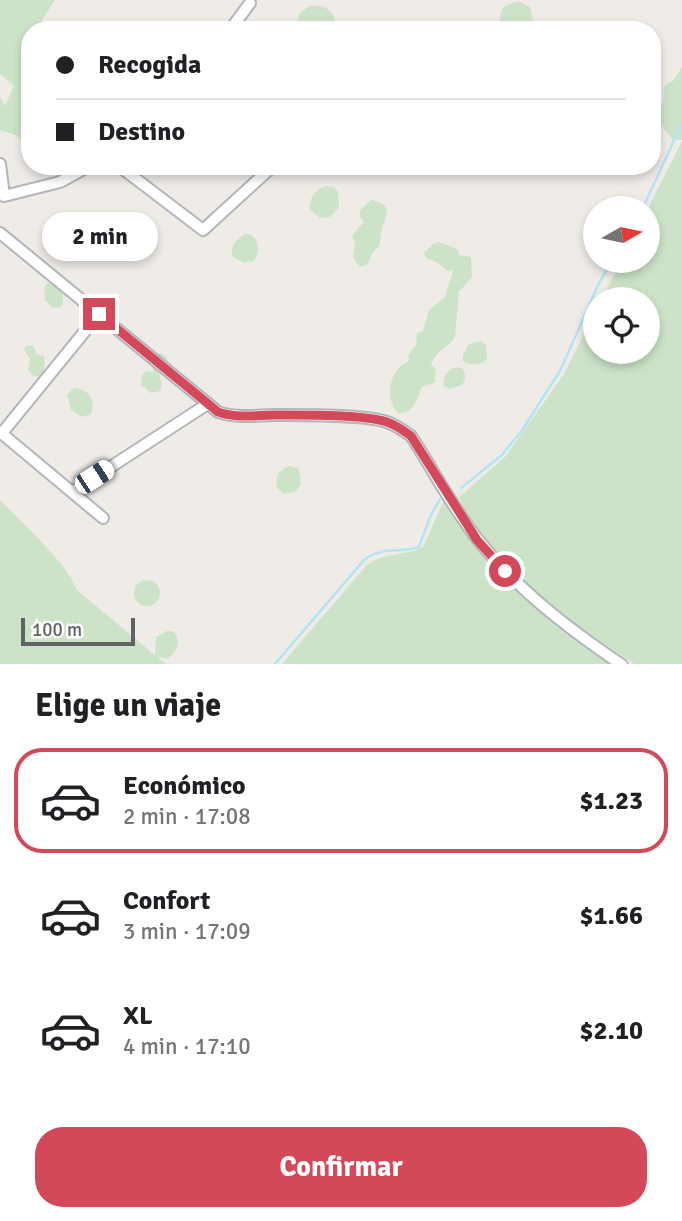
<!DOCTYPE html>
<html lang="es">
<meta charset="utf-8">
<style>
body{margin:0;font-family:Signika,sans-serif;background:#f2f2f2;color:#202124;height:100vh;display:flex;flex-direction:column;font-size:26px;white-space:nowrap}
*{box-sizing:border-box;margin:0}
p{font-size:23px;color:#757577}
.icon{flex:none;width:38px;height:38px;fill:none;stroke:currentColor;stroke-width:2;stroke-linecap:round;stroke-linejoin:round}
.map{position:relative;height:664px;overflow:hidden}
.details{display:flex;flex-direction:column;background:#fff;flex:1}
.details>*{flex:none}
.banner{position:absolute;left:21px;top:21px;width:640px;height:154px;border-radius:28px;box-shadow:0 4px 10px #0003;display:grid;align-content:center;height:154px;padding:0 35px;background:#fff}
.needle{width:46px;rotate:81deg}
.buttons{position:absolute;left:583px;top:196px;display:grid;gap:14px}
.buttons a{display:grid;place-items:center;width:77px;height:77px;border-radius:50%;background:#fff;box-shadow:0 4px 10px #0003;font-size:35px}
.scale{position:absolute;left:21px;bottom:18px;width:114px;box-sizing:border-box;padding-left:7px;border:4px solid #5f6366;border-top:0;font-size:19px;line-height:24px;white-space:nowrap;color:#5f6366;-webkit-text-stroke:5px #fff;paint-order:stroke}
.end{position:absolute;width:32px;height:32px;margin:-16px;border:9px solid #d34959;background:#fff;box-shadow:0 0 0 4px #fff}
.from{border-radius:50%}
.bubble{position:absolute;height:49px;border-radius:24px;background:#fff;box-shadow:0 4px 10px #0003;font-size:23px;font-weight:700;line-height:49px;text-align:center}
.car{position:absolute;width:21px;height:42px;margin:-21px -10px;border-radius:9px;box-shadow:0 0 5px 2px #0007;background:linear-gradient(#fff 24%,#345 0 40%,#fff 0 76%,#345 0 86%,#fff 0)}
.banner b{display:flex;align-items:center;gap:24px;height:66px;font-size:26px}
.banner b+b{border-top:2px solid #e0e0e0}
.banner i{width:18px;height:18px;background:#202124}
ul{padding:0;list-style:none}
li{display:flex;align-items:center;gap:21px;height:105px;margin:0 14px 10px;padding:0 21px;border:4px solid transparent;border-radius:28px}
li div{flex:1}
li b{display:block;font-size:26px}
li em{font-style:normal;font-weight:700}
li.selected{border-color:#d34959}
li>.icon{width:63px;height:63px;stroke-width:1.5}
h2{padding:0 35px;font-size:32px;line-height:84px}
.cta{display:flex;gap:14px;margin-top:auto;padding:14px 35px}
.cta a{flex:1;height:80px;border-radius:28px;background:#d34959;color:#fff;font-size:28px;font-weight:700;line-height:80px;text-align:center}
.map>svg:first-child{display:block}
</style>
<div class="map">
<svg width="682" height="665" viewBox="0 0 682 665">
<rect width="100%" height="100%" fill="#efece8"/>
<path fill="#cde3c8" d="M0,0h55l-19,30h-6v116l-15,-11 -15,-5v-33l5,9 9,-20 -14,-12z
M519,1l11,6 5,19h6l2,4h-43c-1,-19 -1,-24 19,-29z
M309,6c18,-2 28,6 27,24h-40l3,-16z
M682,67v73h-9l-12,-15 -2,-12 4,-12 1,-13 4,-5 5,-2z
M682,141v523h-48l-39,-26 -6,3 25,23 -333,1 85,-99c18,-15 38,-9 57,-19l20,-45 3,-3 21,18 -8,-20 46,-40 59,-83 31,-62v40h53v-53h-46l19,-38h27v-53z
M327,186l6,1 5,4 1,17 -9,9 -10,1 -10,-8c-2,-11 6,-22 17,-24z
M371,200c23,4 15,14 11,29 -2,5 -1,12 -3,17l-7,7 -4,11 -8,3 -7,-10 2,-15 -3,-6 12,-14 -4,-5v-7z
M245,234c14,0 16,17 9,27l-10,2 -11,-6c-4,-10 4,-19 12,-23z
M439,242l19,7 1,6 12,2 1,20 -13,15 -4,45c-7,12 -18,11 -24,28l5,4 -1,13 -13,5c-5,12 -9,28 -24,26 -14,-14 -9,-45 11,-52l-1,-6 8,-10 1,-12 6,-2 6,-21 17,-14c1,-9 5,-17 7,-26l-6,1 -9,-8 -12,-5 -2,-5 9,-9z
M48,283h9l5,4 1,17 -4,4 -7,-1 -7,-7 -1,-12z
M481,341l5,4 1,15c-8,5 -16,6 -24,1v-6l6,-11z
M33,345l4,10 7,1 1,8 -3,12h-8l-6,-6 2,-11 -6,-10 2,-3z
M161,353l6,5 2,9 -3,6 -7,2 3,10 -2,6 -9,2 -10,-8 1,-10 4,-4 8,1c-4,-7 -2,-17 7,-19z
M456,367l6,1c4,6 4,10 0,17l-12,4 -6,-3c-1,-10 2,-15 12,-19z
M74,388c15,1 22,12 17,26l-9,3 -11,-7 -4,-16z
M290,466l9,3 2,15 -6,8 -11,2 -7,-6c-2,-11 2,-19 13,-22z
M0,500c22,24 66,61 77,90l78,65 1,-18 11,-6h6c9,10 4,20 -5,28l-11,-3 9,8h-166z
M134 593a13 13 0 1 1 26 0a13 13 0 1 1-26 0Z"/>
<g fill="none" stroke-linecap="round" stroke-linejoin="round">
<path stroke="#b2e4f4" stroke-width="2.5" d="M643,208l39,-85
M461,488l41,-33 21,-26 38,-60 37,-84 14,-24
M274,665l91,-106c22,-14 32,-5 54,-12l11,-30 10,-18"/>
<defs>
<path id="minor" d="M230,30l20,-27
M0,164l4,32 56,-14 29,-16
M119,166l84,64 70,-64
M0,233l218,179c17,6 36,4 54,3 29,0 90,-1 115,7 9,3 17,9 24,14 23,35 42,73 68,105 40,50 90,88 143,124
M0,432l103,86
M2,433l97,-119
M72,492l134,-87"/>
</defs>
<use href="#minor" stroke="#b3b5b8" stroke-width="14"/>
<use href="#minor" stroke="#fff" stroke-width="10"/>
</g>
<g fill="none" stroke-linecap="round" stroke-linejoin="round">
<path stroke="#d34959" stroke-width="9" d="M99,314l119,98c17,6 36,4 54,3 29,0 90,-1 115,7 9,3 17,9 24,14l66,104 28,31"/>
</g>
</svg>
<div class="buttons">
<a><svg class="needle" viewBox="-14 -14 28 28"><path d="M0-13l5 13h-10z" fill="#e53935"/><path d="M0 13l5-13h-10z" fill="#757577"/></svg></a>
<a><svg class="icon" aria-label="locate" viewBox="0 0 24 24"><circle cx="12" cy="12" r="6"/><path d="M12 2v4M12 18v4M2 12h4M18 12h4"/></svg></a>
</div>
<div class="scale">100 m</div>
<i class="end from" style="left:505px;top:571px"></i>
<i class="end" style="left:99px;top:314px"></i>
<div class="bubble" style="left:42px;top:212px;width:116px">2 min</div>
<i class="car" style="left:94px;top:477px;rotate:57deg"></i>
<div class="banner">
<b><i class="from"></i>Recogida</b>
<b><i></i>Destino</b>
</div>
</div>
<section class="details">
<h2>Elige un viaje</h2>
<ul>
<li class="selected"><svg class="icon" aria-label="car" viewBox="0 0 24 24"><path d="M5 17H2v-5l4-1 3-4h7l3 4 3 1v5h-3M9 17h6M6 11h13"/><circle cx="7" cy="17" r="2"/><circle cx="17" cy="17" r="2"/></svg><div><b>Económico</b><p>2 min · 17:08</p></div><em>$1.23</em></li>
<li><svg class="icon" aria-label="car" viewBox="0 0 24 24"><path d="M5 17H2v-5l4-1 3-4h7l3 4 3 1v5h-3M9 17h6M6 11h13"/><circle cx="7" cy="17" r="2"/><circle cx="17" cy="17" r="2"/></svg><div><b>Confort</b><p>3 min · 17:09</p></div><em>$1.66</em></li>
<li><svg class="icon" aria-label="car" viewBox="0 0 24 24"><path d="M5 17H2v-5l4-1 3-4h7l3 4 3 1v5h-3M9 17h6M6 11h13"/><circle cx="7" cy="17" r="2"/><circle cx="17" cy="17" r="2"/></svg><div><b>XL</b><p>4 min · 17:10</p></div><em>$2.10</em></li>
</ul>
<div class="cta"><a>Confirmar</a></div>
</section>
